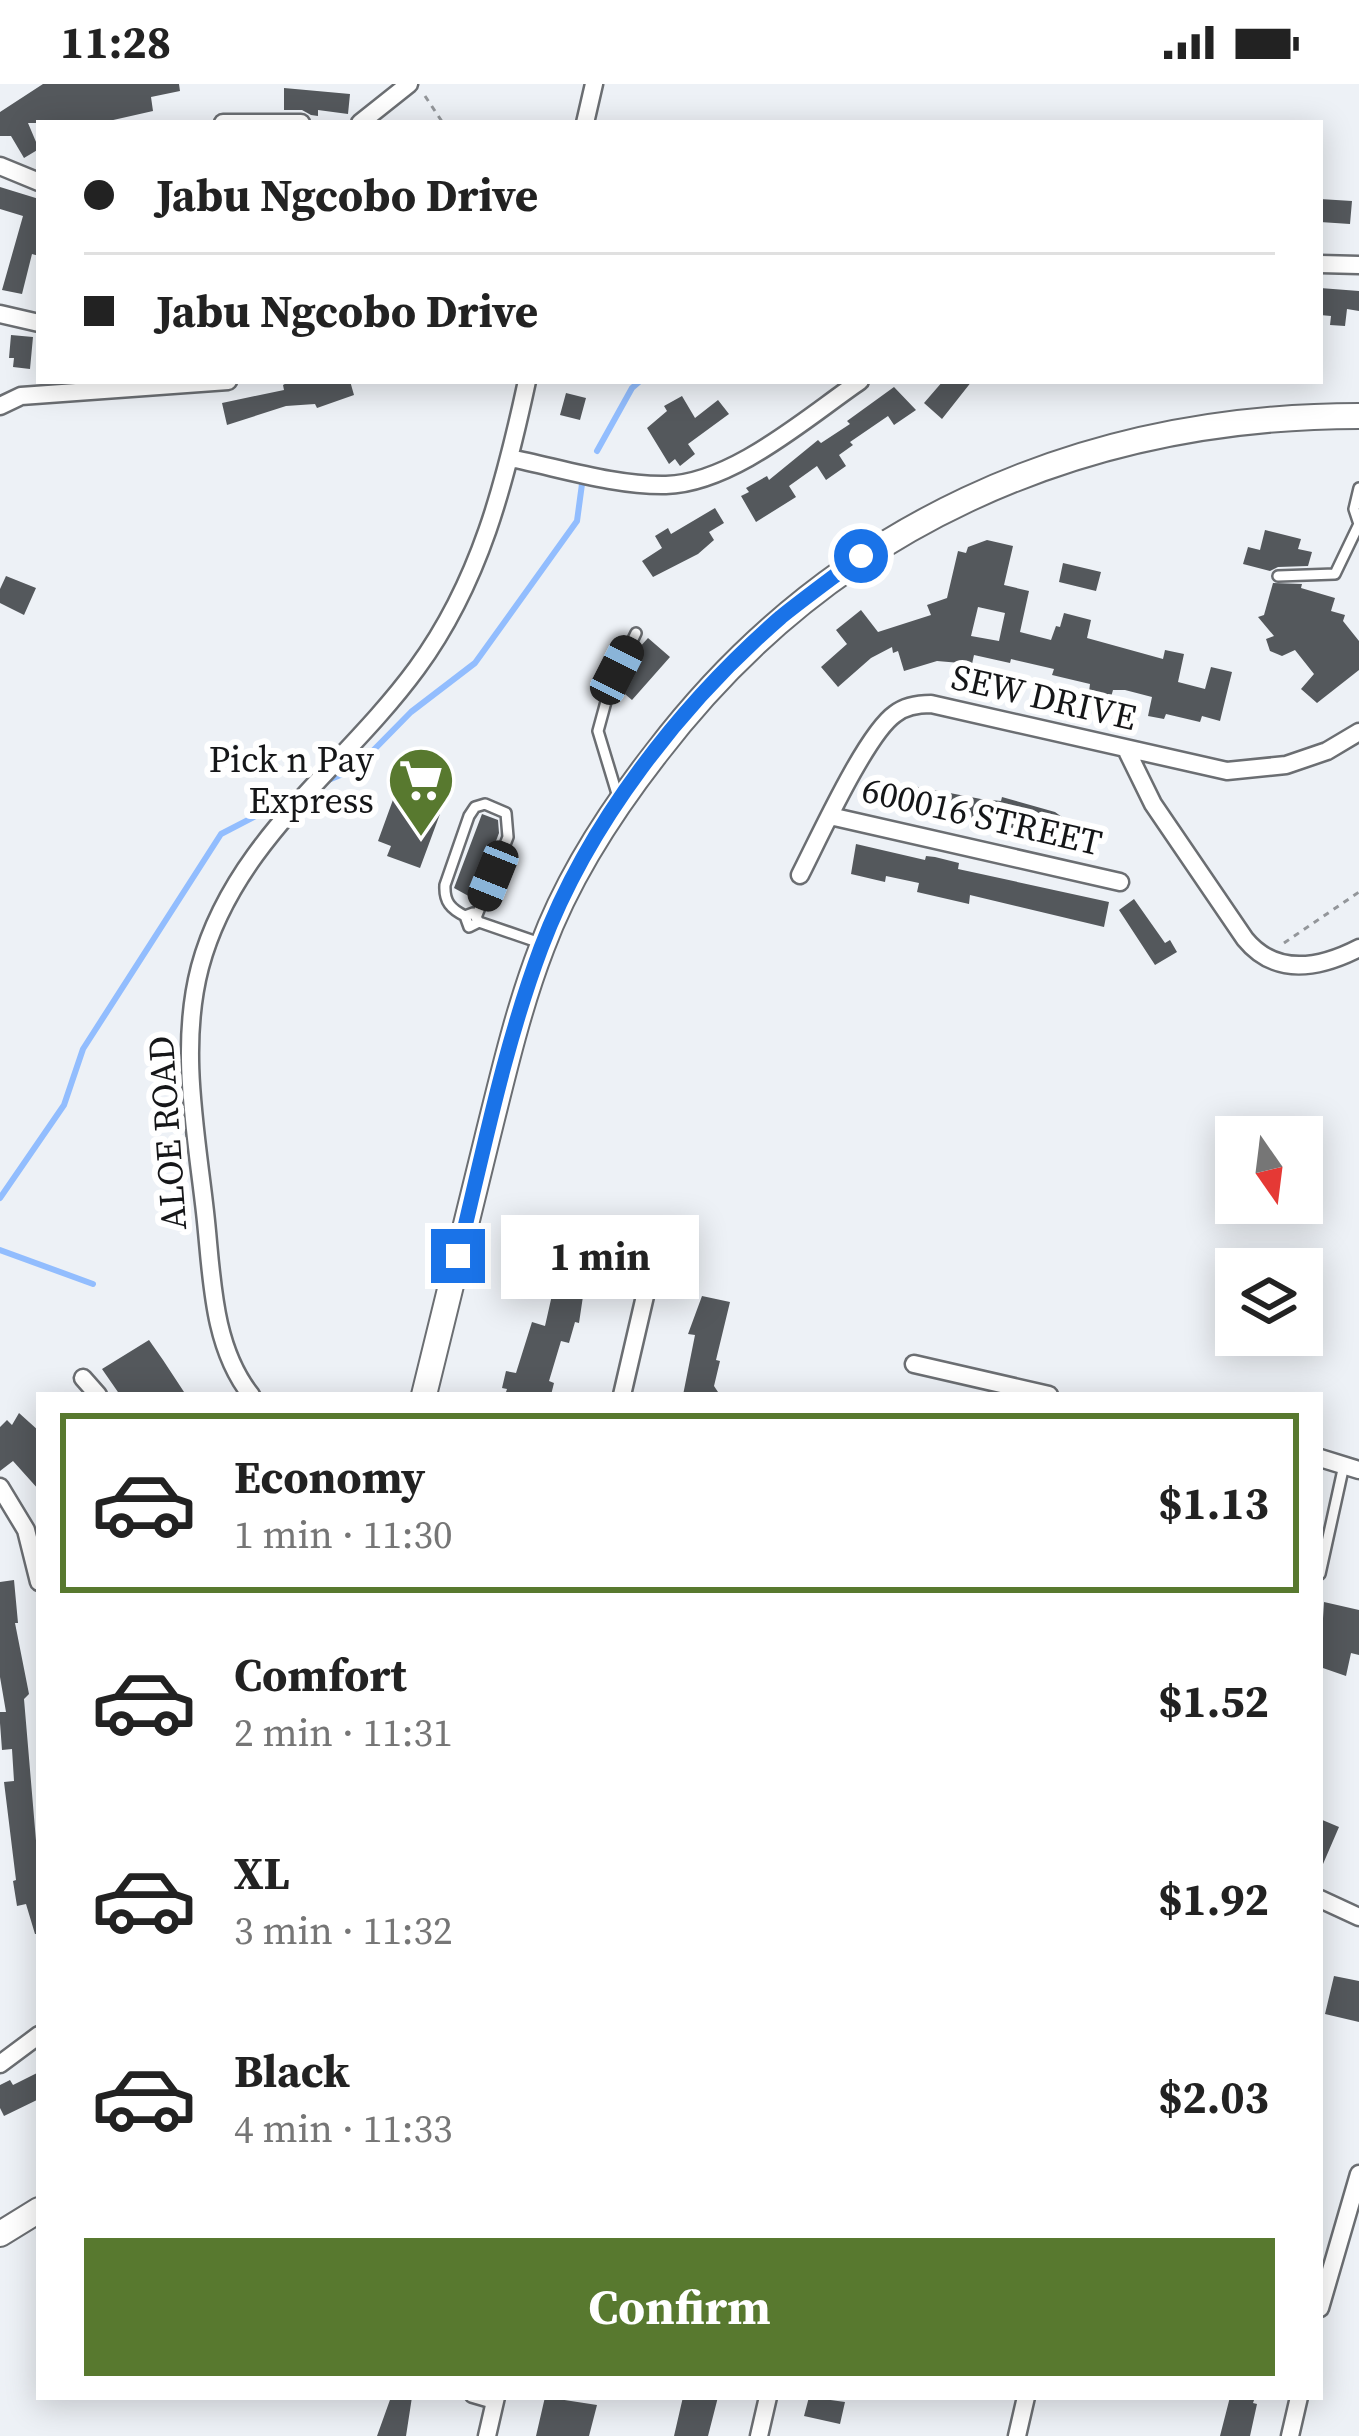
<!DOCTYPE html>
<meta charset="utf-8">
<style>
body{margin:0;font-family:"Source Serif 4",serif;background:#f6f6f6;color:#222;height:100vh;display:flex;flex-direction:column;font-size:45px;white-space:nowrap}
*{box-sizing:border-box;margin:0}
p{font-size:39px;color:#767676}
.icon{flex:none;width:66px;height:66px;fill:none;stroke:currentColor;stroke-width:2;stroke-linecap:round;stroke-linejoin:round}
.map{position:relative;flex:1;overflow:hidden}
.sheet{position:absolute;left:36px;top:1308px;width:1287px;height:1008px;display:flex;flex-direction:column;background:#fff;border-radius:0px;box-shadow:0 6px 30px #0003}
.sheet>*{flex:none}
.guide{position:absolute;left:36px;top:36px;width:1287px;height:264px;border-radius:0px;box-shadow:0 6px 30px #0003;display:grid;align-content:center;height:264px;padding:0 48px;background:#fff}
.needle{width:78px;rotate:166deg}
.fabs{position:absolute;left:1215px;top:1032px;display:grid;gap:24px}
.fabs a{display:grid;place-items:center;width:108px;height:108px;border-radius:0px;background:#fff;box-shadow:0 6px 30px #0003;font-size:60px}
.end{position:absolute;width:54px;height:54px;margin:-27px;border:15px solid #1a73e8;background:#fff;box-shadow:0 0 0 6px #fff}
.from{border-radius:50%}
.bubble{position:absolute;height:84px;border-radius:0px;background:#fff;box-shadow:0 6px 30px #0003;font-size:39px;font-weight:700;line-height:84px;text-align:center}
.car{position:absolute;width:36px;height:72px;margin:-36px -18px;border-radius:15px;box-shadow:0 0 9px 3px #0007;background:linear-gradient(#222 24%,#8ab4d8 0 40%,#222 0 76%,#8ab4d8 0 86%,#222 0)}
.guide b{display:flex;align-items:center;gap:42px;height:114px;font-size:45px}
.guide b+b{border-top:3px solid #e0e0e0}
.guide i{width:30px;height:30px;background:#222}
ul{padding:21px 0 0;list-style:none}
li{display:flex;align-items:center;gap:36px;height:180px;margin:0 24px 18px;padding:0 24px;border:6px solid transparent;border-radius:0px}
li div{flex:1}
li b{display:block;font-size:45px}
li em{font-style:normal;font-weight:700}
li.current{border-color:#58792f}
li>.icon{width:108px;height:108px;stroke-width:1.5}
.primary-button{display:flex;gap:24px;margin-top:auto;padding:24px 48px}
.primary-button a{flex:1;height:138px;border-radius:0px;background:#58792f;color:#fff;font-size:48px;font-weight:700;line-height:138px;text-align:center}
.status{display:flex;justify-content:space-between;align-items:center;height:84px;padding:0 60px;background:#fff;direction:ltr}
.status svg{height:33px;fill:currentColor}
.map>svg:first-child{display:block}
</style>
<div class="status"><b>11:28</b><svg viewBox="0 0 49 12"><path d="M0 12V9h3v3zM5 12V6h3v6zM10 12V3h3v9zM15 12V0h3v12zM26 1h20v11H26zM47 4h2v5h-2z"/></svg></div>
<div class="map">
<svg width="1359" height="2352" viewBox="0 0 1359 2352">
<rect width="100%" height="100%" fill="#edf1f6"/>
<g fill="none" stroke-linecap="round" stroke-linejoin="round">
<path stroke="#92bdfe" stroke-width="6" d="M597,367l35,-63 8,-7
M326,697l29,-12 56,-57 64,-49 102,-142 5,-37
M0,1114l64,-93 19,-56 138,-215 77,-40
M0,1166l93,34"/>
</g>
<path fill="#54585c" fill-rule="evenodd" d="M43,0h136l1,7 -29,6 2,14 -53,12h-72l11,26 -15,9 -13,-22h-11v-24z
M284,4l66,6 -2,20 -30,-4v6l-7,-1 -9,-5h-18z
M0,103l39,12v57l-7,-2 -10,40 -20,-4 21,-74 -23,-7z
M1320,115l32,2 -2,23 -30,-2z
M1320,204l39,3v20l-12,-2 -2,17 -15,-1 1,-9 -11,-1z
M11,251l22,2 -3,32 -17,-2 1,-9h-5z
M290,297h60l4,14 -37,13 -2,-4 -29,2 -59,19 -5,-22 62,-13 -1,-5z
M943,297h29l-30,38 -18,-16z
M894,303l22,23 -22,15 -6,-9 -38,26 3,3 -14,10 7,11 -20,14 -9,-14 -28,20 7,11 -40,25 -15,-26 8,-4 -3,-4 21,-12 2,4 49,-40 3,3 29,-19 -3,-3z
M566,309l20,5 -6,22 -20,-5z
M682,312l13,22 23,-18 11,14 -41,30 7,10 -15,12 -5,-7 -6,5 -22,-36 20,-17 -3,-5z
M715,424l9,15 -15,9 5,8 -16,14 -45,23 -11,-16 20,-13 -7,-12 13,-8 3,6z
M1265,446l36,9 -3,10 14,3 -4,14 -30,1 -8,4 -27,-7 5,-17 12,3z
M987,456l26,6 -9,39 25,6 -9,41 31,8 5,-14 4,1 4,-14 27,7 -4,18 76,21 2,-9 19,4 -6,28 27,7 6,-22 21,5 -12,49 -18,-5 -2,6 -34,-8 -2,5 -16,-3 4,-19 -27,-7h-12l-2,7 -22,-5 1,-8 -38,-9 2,-6 -43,-10 -1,4 -36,-8 -2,9 -35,-3 -33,10 -6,-20 -5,2 -1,-6 -21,11 -33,29 -17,-20 26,-23 -11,-14 25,-20 17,22 53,-17 -4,-10 20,-7 11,-47 8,2 2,-6zM978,523l27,6 -6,28 -28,-5z
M1063,479l38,9 -5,19 -37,-9z
M6,492l30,12 -12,27 -24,-12v-14z
M1273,499l29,1 -1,4 34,10 -4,13 14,4 -2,6 16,20v29l-42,33 -16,-14 13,-15 -19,-24 -13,6 -12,-5 -4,-12 8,-3 -16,-19 6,-2z
M648,554l22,19 -38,43 -13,-11 19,-40z
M908,701l73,14 20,2 1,-4 53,15 7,5 -3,13 6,2 -4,16 -15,-4 2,-6 -30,-9 -115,-24z
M394,713l46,17 -20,54 -33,-12 4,-10 -13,-5z
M482,730l16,6 1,13 -25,66 -20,-11z
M856,760l69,16 1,-4 9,1 24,6 -1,6 151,33 -5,25 -134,-32 -1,9 -52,-12 2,-9 -33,-7 -1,6 -34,-8z
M1134,815l31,44 5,-3 7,12 -22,13 -36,-55z
M559,1180l27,5 -1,14 -6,40 -4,-1 -6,21 -8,-2 -12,40 5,2 -3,12h-46l2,-6 -5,-1 4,-17 10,2 16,-51 13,4z
M702,1212l28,6 -14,58 4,1 -6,25 6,9h-37l12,-60 -7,-1z
M149,1256l14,20 23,35h-66l-18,-26z
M19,1329l20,18v59l-26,-29 -13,10v-44l7,-7 5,5z
M14,1496l4,43h-3l14,71 -5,5 15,177v58h-4l-9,-30 -9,2 -4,-25 3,-1 -12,-98 10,-1 -2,-32 -10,1 -2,-27v-11h6l-6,-35v-95z
M1324,1518l35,8v45l-8,-2 -5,23 -26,-9z
M1320,1735l19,8 -19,44z
M1334,1892l25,5v41l-34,-8z
M39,1988v27l-35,17 -4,-8v-23l10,-5 3,5z
M391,2313h21l-6,39h-29z
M545,2313l52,8 -8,31h-53z
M683,2313h35l-10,39h-34z
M809,2313l36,5 -5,22 -36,-8z
M1230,2313h25l-2,6 4,1 -7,32h-30z"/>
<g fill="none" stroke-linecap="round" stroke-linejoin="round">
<defs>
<path id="service" d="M1278,492l57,-2 24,-50 -5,-15 5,-21
M618,713l-20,-66 12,-44 26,-54
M465,832l8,-3 6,9 -10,5 -4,-11c-14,-7 -21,-14 -20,-31l24,-69 6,-9 10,-3 21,9 2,24 -31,78
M479,838l64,22
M1320,1490l24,-109
M471,2313l24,7"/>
<path id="minor" d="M223,39h78
M360,39l49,-39
M585,39l9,-39
M0,82l39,16
M1320,180l39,1
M0,230l39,9
M0,322l21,-10 207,-15
M510,374c50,10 105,28 156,27 67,-2 140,-67 194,-104
M1126,665l27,55 92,135c31,38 75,29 114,9
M830,732l290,66
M800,791c18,-35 66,-141 95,-161 10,-8 23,-10 36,-10l296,67 59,-6 41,-14 32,-19
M914,1280l135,31
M83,1294l15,17
M251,1311c-40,-50 -39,-123 -46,-183 -9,-80 -26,-165 -5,-245 34,-127 143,-198 217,-299 63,-86 88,-185 110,-287
M622,1311l23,-99
M1320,1374l39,12
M0,1403l26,43 13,52
M1320,1815l39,18
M0,1980l39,-29
M1320,2224l39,-134
M487,2352l9,-39
M759,2352l9,-39
M1017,2352l9,-39
M1290,2352l9,-39"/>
<path id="secondary" d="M424,1311c21,-85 42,-171 63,-256 16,-64 31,-130 55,-192 26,-70 69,-136 115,-195 172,-225 421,-336 702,-336
M0,2150l39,-24"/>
</defs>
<use href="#service" stroke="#6b6e72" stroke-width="14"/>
<use href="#minor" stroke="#6b6e72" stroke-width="21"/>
<use href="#secondary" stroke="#6b6e72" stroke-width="28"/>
<path stroke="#93969a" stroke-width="3" stroke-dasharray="6 6" stroke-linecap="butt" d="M425,12l18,27
M1284,859l75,-51"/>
<use href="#service" stroke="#fff" stroke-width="9"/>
<use href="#minor" stroke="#fff" stroke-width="16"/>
<use href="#secondary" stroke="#fff" stroke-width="24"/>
</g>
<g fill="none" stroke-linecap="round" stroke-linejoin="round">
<path stroke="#1a73e8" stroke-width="15" d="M458,1172c25,-103 46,-209 83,-308 47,-125 140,-244 240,-331 26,-21 54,-41 80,-61"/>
</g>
<defs>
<symbol id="supermarket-pin" viewBox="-11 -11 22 30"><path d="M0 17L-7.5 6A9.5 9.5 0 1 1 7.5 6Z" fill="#58792f" stroke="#fff"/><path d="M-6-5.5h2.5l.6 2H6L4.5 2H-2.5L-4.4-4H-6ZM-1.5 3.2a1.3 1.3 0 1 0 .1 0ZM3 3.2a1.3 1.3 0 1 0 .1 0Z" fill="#fff"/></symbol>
</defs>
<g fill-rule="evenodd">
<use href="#supermarket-pin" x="383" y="658" width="76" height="104"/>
</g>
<g text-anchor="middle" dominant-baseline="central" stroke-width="12" stroke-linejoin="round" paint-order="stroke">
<g font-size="36" fill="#151618" stroke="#fff">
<text transform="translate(1044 613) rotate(13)">SEW DRIVE</text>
<text transform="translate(982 732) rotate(13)">600016 STREET</text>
<text transform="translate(167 1049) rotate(-94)">ALOE ROAD</text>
</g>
<g font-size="36" fill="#151618" stroke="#fff" text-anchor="end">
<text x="374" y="675">Pick n Pay<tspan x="374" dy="41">Express</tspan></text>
</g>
</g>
</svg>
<div class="fabs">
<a><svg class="needle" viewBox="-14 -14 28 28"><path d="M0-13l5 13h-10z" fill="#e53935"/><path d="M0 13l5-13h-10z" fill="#767676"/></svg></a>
<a><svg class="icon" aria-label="layers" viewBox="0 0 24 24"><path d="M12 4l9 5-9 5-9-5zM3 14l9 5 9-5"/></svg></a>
</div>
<i class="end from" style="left:861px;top:472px"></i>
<i class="end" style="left:458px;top:1172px"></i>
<div class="bubble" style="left:501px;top:1131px;width:198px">1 min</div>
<i class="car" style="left:617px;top:586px;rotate:27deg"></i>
<i class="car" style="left:493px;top:792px;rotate:202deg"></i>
<div class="guide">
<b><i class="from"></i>Jabu Ngcobo Drive</b>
<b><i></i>Jabu Ngcobo Drive</b>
</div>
<section class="sheet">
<ul>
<li class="current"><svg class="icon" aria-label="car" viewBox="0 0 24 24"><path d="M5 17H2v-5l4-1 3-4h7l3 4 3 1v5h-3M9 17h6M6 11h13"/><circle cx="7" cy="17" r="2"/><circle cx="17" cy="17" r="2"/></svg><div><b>Economy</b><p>1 min · 11:30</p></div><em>$1.13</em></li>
<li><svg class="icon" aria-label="car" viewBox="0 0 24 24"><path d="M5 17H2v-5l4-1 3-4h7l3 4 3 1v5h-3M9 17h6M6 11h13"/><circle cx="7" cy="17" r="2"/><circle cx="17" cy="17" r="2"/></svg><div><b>Comfort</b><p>2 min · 11:31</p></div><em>$1.52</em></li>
<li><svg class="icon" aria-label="car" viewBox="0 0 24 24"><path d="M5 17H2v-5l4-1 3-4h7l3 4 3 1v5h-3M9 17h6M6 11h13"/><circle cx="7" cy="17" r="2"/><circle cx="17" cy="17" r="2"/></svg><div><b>XL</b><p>3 min · 11:32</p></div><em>$1.92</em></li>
<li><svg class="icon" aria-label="car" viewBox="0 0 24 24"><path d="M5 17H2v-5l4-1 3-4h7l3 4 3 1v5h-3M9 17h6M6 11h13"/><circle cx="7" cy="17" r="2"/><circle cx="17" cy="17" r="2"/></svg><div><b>Black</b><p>4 min · 11:33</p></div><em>$2.03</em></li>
</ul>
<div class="primary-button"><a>Confirm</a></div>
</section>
</div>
